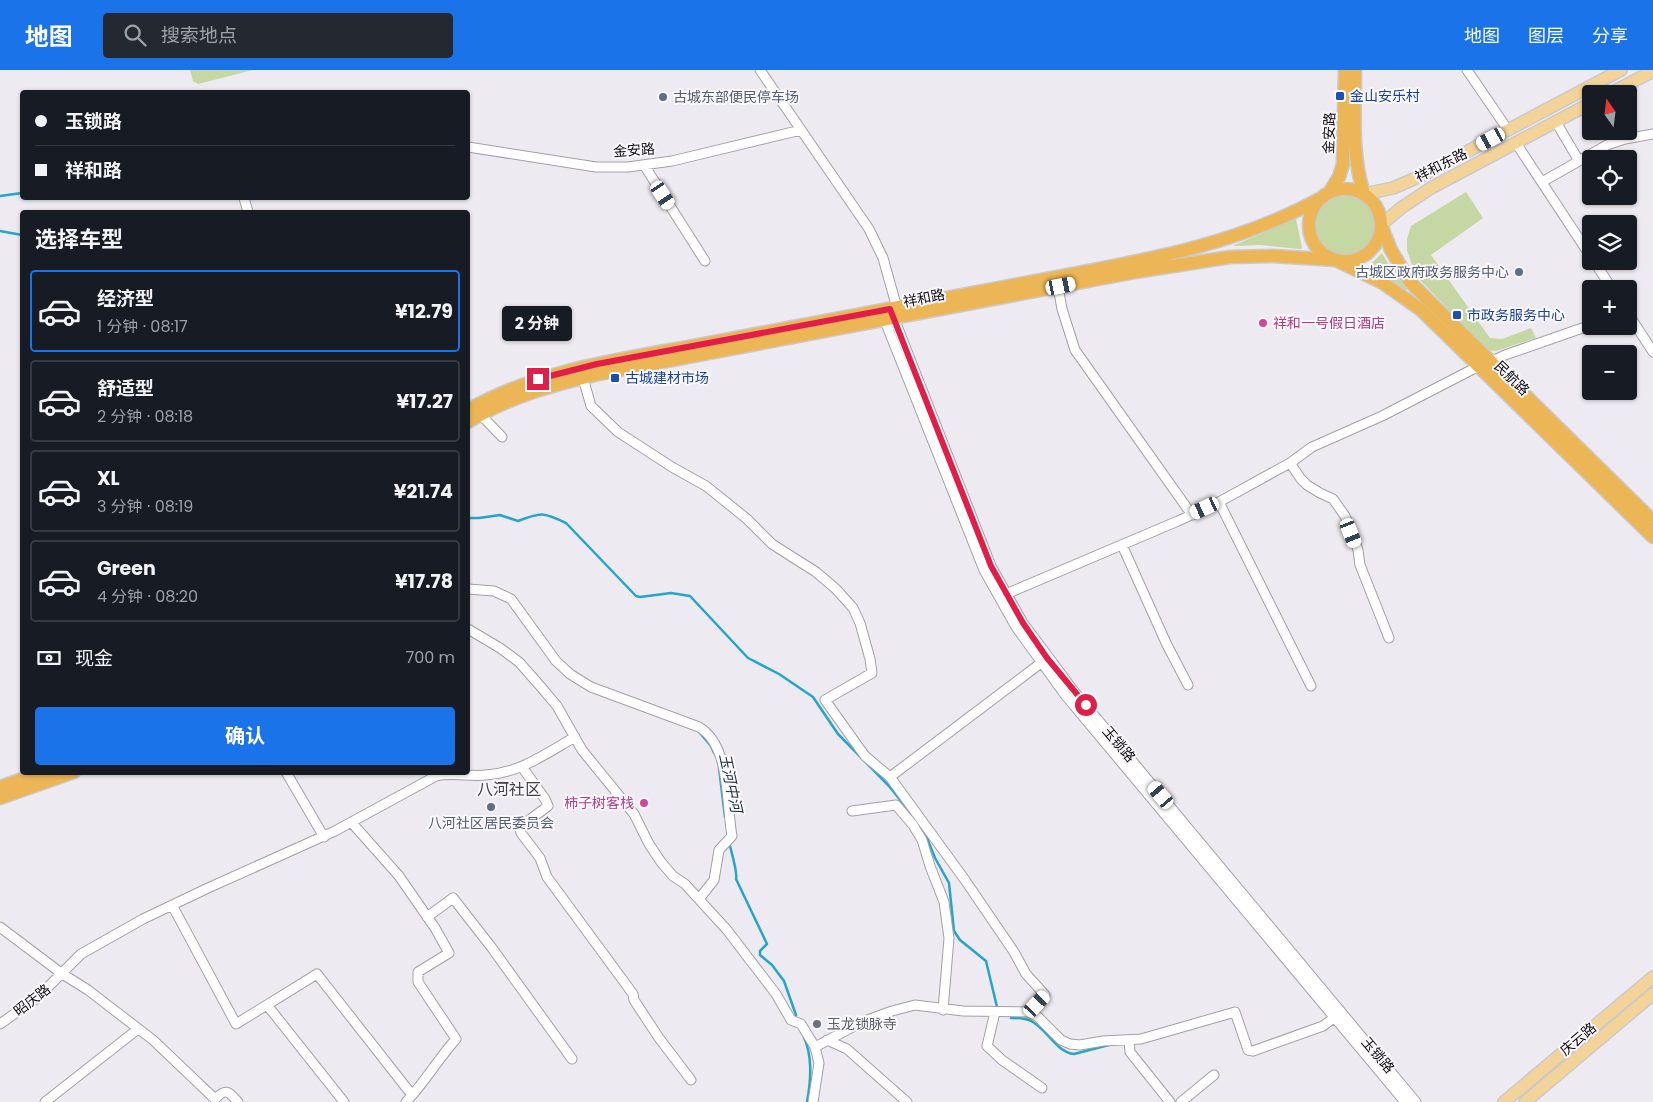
<!DOCTYPE html>
<html lang="zh">
<meta charset="utf-8">
<style>
body{margin:0;font-family:Poppins,"Noto Sans SC",sans-serif;background:#242831;color:#f1f3f6;height:100vh;display:flex;flex-direction:column;font-size:19px;white-space:nowrap}
*{box-sizing:border-box;margin:0}
p{font-size:16px;color:#9ea1a6}
.icon{flex:none;width:28px;height:28px;fill:none;stroke:currentColor;stroke-width:2;stroke-linecap:round;stroke-linejoin:round}
.map{position:relative;flex:1;overflow:hidden}
.details{position:absolute;left:20px;top:140px;width:450px;height:565px;display:flex;flex-direction:column;background:#171b24;border-radius:5px;box-shadow:0 1px 4px #0004}
.details>*{flex:none}
.hud{position:absolute;left:20px;top:20px;width:450px;height:110px;border-radius:5px;box-shadow:0 1px 4px #0004;display:grid;align-content:center;height:110px;padding:0 15px;background:#171b24}
.needle{width:32px;rotate:346deg}
.tools{position:absolute;left:1582px;top:15px;display:grid;gap:10px}
.tools a{display:grid;place-items:center;width:55px;height:55px;border-radius:5px;background:#171b24;box-shadow:0 1px 4px #0004;font-size:25px}
.end{position:absolute;width:22px;height:22px;margin:-11px;border:6px solid #e11d48;background:#fff;box-shadow:0 0 0 2px #fff}
.from{border-radius:50%}
.bubble{position:absolute;height:35px;border-radius:5px;background:#171b24;box-shadow:0 1px 4px #0004;font-size:16px;font-weight:700;line-height:35px;text-align:center}
.car{position:absolute;width:15px;height:30px;margin:-15px -8px;border-radius:6px;box-shadow:0 0 4px 1px #0007;background:linear-gradient(#fff 24%,#345 0 40%,#fff 0 76%,#345 0 86%,#fff 0)}
.hud b{display:flex;align-items:center;gap:18px;height:48px;font-size:19px}
.hud b+b{border-top:1px solid #363941}
.hud i{width:12px;height:12px;background:#f1f3f6}
ul{padding:0;list-style:none}
li{display:flex;align-items:center;gap:15px;height:82px;margin:0 10px 8px;padding:0 5px;border:2px solid #363941;border-radius:5px}
li div{flex:1}
li b{display:block;font-size:19px}
li em{font-style:normal;font-weight:700}
li.current{border-color:#1a73e8}
li>.icon{width:45px;height:45px;stroke-width:1.5}
h2{padding:0 15px;font-size:22px;line-height:60px}
.pay{display:flex;align-items:center;gap:12px;height:55px;padding:0 15px;font-size:19px}
.pay p{margin-inline-start:auto}
.primary-button{display:flex;gap:10px;margin-top:auto;padding:10px 15px}
.primary-button a{flex:1;height:58px;border-radius:5px;background:#1a73e8;color:#fff;font-size:20px;font-weight:700;line-height:58px;text-align:center}
header{display:flex;align-items:center;gap:30px;box-sizing:border-box;height:70px;padding:0 25px;background:#1a73e8;color:#fff}
header strong{font-size:24px}
nav{display:flex;gap:28px;margin-inline-start:auto;font-size:18px}
.search{width:350px;height:45px;background:#242831;display:flex;align-items:center;gap:12px;box-sizing:border-box;padding:0 18px;border-radius:5px;color:#9ea1a6;font-size:19px}
.map>svg:first-child{display:block}
</style>
<header>
<strong>地图</strong>
<div class="search"><svg class="icon" aria-label="search" viewBox="0 0 24 24"><circle cx="10" cy="10" r="6"/><path d="M15 15l6 6"/></svg>搜索地点</div>
<nav><a>地图</a><a>图层</a><a>分享</a></nav>
</header>
<div class="map">
<svg width="1653" height="1032" viewBox="0 0 1653 1032">
<rect width="100%" height="100%" fill="#edeaf1"/>
<path fill="#c5d7a2" d="M190,0h63l-55,14 -5,-3z
M1466,122l17,26 -52,37 59,83 12,1 29,-11 5,10 -40,13 -8,-1 -67,-69 -8,-13 -6,-18v-11l4,-13z
M1315 156a30 30 0 1 1 60 0a30 30 0 1 1-60 0Z
M1294,148l2,1 6,29 -2,1 -40,-4 -25,1 -1,-1 27,-11z
M1382,183l10,17 15,19 -1,2 -39,-21v-2z"/>
<g fill="none" stroke-linecap="round" stroke-linejoin="round">
<path stroke="#25a5c8" stroke-width="2.5" d="M0,126l22,-3
M0,161l22,4
M468,448h11l21,-3 18,6c23,-9 25,-9 48,2l70,73 4,1 31,-4 19,3 58,62 31,16 34,23 25,37 51,52 24,30
M700,663l11,13 3,7
M719,698l6,49
M925,763l10,25 14,25 5,48 6,9 26,21 11,46
M729,772c2,9 9,31 7,37l31,65 -7,7v4l12,10 12,16 12,34
M1011,948c7,0 14,0 20,3 16,8 25,31 43,33l35,-9
M803,965c10,21 8,45 4,67"/>
<defs>
<path id="minor" d="M760,0l109,159 14,29 14,50
M1467,0l41,60
M1556,52l23,39
M1516,73l75,114
M468,77l128,20h32l44,-6 129,-31
M644,95l61,96
M1542,112l65,-37 18,-6 28,-5
M244,128l4,14
M1594,191l18,28
M1058,217l4,22 13,41 117,165
M892,243l99,253 32,57 50,67 343,412
M1629,245l24,37
M883,246l101,254 32,57 50,69 339,406
M1490,292l15,-7 86,-30
M583,308l8,28 27,26 54,35 34,19 41,33 25,25 44,28 20,17 17,19 7,15 10,36 2,14 -47,27 40,56 25,21 75,103 49,72 12,22 19,21 -16,17
M480,344l22,23
M1290,393l11,16 6,6 13,8 13,6 12,17 13,34 2,15 29,73
M1219,432l92,184
M1122,475l45,100 21,40
M468,519l26,2 17,8 45,62 14,13 21,13 108,40c32,19 27,77 33,109l-13,14 -5,30 -15,19
M1006,524l172,-73 41,-19 71,-39 22,-16 70,-31 97,-50
M468,559l32,19 19,14 22,25 16,19 25,44 52,64 15,30 12,18 12,14 12,8 42,46 49,64 15,26 10,4 14,23 4,16 -6,39
M522,697l23,32 3,7 -28,21 1,6 19,25 7,19 86,117 1,6 25,38 32,42
M286,702l38,65
M890,707l151,-114
M852,741l44,-6 17,20 9,15 8,26 14,36 5,36 -6,72
M352,753l47,53 36,52 14,25 -31,19v10l38,57c-18,20 -31,43 -50,63
M172,835l64,119 81,-50 95,121
M427,847l26,-19 39,50 80,111
M0,857l61,46 27,17 65,50 62,59c11,-11 13,-8 23,3
M267,935l77,97
M995,942l-8,34 15,14 40,28
M0,954l37,-26 44,-44 62,-35 65,-31 127,-57 101,-55c17,-4 34,1 50,-1 34,-2 61,-22 89,-38
M827,970l20,9 60,53
M1129,970l1,12 40,50
M815,977l47,-25 30,-11 23,-6 48,6 66,1 9,5 23,23 9,4 10,1 23,-4 38,-2 94,-27 13,38 5,1 70,-25 12,-9
M45,1032l93,-73
M1181,1032l33,-27"/>
<path id="major" d="M1609,24l44,-23
M1364,124l29,-6 30,-13 198,-105
M1381,155l20,-17 30,-20 160,-85
M1504,1032l149,-125
M1525,1032l128,-108"/>
<path id="highway" d="M1355,0c0,42 -4,84 9,124
M1309 155a36 36 0 1 1 72 0a36 36 0 1 1-72 0Z
M1329,123l10,-16 4,-13 2,-94
M1381,155l10,25 19,32 243,239
M468,340c70,-40 151,-50 230,-65 109,-20 218,-41 327,-62 103,-20 205,-34 298,-86
M468,352c40,-25 85,-37 131,-48l536,-102 95,-15 44,-1 62,4 47,23 37,26 233,228
M0,717l42,-15
M0,728l74,-26"/>
</defs>
<use href="#minor" stroke="#a3a0a6" stroke-width="11"/>
<use href="#major" stroke="#cacaca" stroke-width="14"/>
<use href="#highway" stroke="#cacaca" stroke-width="15"/>
<use href="#minor" stroke="#fff" stroke-width="9"/>
<use href="#major" stroke="#f4d399" stroke-width="11"/>
<use href="#highway" stroke="#ecb555" stroke-width="12"/>
</g>
<g fill="none" stroke-linecap="round" stroke-linejoin="round">
<path stroke="#e11d48" stroke-width="6" d="M538,309l59,-15 293,-55 101,257 32,57 24,35 39,47"/>
</g>
<g fill="#1a4fb4" stroke="#fbf8fe" stroke-width="2">
<rect x="1335" y="21" width="10" height="10" rx="2.5"/>
<rect x="1452" y="240" width="10" height="10" rx="2.5"/>
<rect x="610" y="303" width="10" height="10" rx="2.5"/>
</g>
<g fill="#5c6f8a" stroke="#fbf8fe" stroke-width="2">
<circle cx="663" cy="27" r="5"/>
<circle cx="1519" cy="202" r="5"/>
<circle cx="491" cy="737" r="5"/>
</g>
<g fill="#d1479c" stroke="#fbf8fe" stroke-width="2">
<circle cx="1263" cy="253" r="5"/>
<circle cx="644" cy="733" r="5"/>
</g>
<circle fill="#6b7280" stroke="#fbf8fe" stroke-width="2" cx="817" cy="954" r="5"/>
<g text-anchor="middle" dominant-baseline="central" stroke-width="4" stroke-linejoin="round" paint-order="stroke">
<g font-size="14" fill="#164399" stroke="#fbf8fe" text-anchor="start">
<text x="1350" y="26">金山安乐村</text>
<text x="1467" y="245">市政务服务中心</text>
<text x="625" y="308">古城建材市场</text>
</g>
<g font-size="14" fill="#4e5e75" stroke="#fbf8fe" text-anchor="start">
<text x="673" y="27">古城东部便民停车场</text>
<text x="1509" y="202" text-anchor="end">古城区政府政务服务中心</text>
<text x="491" y="753" text-anchor="middle">八河社区居民委员会</text>
</g>
<g font-size="14" fill="#0d0c0e" stroke="#fbf8fe">
<text transform="translate(1329 63) rotate(-88)">金安路</text>
<text transform="translate(634 80) rotate(-4)">金安路</text>
<text transform="translate(1441 95) rotate(-27)">祥和东路</text>
<text transform="translate(924 228) rotate(-11)">祥和路</text>
<text transform="translate(1512 308) rotate(44)">民航路</text>
<text transform="translate(1119 674) rotate(50)">玉锁路</text>
<text transform="translate(32 930) rotate(-38)">昭庆路</text>
<text transform="translate(1578 969) rotate(-40)">庆云路</text>
<text transform="translate(1378 985) rotate(50)">玉锁路</text>
</g>
<g font-size="14" fill="#b23c85" stroke="#fbf8fe" text-anchor="start">
<text x="1273" y="253">祥和一号假日酒店</text>
<text x="634" y="733" text-anchor="end">柿子树客栈</text>
</g>
<g font-size="14" fill="#5b616d" stroke="#fbf8fe" text-anchor="start">
<text x="827" y="954">玉龙锁脉寺</text>
</g>
<g font-size="15" font-style="italic" fill="#1d3239" stroke="#fbf8fe">
<text transform="translate(731 713) rotate(78)">玉河中河</text>
</g>
<g font-size="16" fill="#434146" stroke="#fbf8fe">
<text x="509" y="719">八河社区</text>
</g>
</g>
</svg>
<div class="tools">
<a><svg class="needle" viewBox="-14 -14 28 28"><path d="M0-13l5 13h-10z" fill="#e53935"/><path d="M0 13l5-13h-10z" fill="#9ea1a6"/></svg></a>
<a><svg class="icon" aria-label="locate" viewBox="0 0 24 24"><circle cx="12" cy="12" r="6"/><path d="M12 2v4M12 18v4M2 12h4M18 12h4"/></svg></a>
<a><svg class="icon" aria-label="layers" viewBox="0 0 24 24"><path d="M12 4l9 5-9 5-9-5zM3 14l9 5 9-5"/></svg></a>
<a>+</a>
<a>−</a>
</div>
<i class="end from" style="left:1086px;top:635px"></i>
<i class="end" style="left:538px;top:309px"></i>
<div class="bubble" style="left:502px;top:236px;width:70px">2 分钟</div>
<i class="car" style="left:1491px;top:69px;rotate:242deg"></i>
<i class="car" style="left:663px;top:125px;rotate:147deg"></i>
<i class="car" style="left:1061px;top:216px;rotate:79deg"></i>
<i class="car" style="left:1205px;top:438px;rotate:245deg"></i>
<i class="car" style="left:1351px;top:463px;rotate:158deg"></i>
<i class="car" style="left:1161px;top:725px;rotate:320deg"></i>
<i class="car" style="left:1037px;top:934px;rotate:43deg"></i>
<div class="hud">
<b><i class="from"></i>玉锁路</b>
<b><i></i>祥和路</b>
</div>
<section class="details">
<h2>选择车型</h2>
<ul>
<li class="current"><svg class="icon" aria-label="car" viewBox="0 0 24 24"><path d="M5 17H2v-5l4-1 3-4h7l3 4 3 1v5h-3M9 17h6M6 11h13"/><circle cx="7" cy="17" r="2"/><circle cx="17" cy="17" r="2"/></svg><div><b>经济型</b><p>1 分钟 · 08:17</p></div><em>¥12.79</em></li>
<li><svg class="icon" aria-label="car" viewBox="0 0 24 24"><path d="M5 17H2v-5l4-1 3-4h7l3 4 3 1v5h-3M9 17h6M6 11h13"/><circle cx="7" cy="17" r="2"/><circle cx="17" cy="17" r="2"/></svg><div><b>舒适型</b><p>2 分钟 · 08:18</p></div><em>¥17.27</em></li>
<li><svg class="icon" aria-label="car" viewBox="0 0 24 24"><path d="M5 17H2v-5l4-1 3-4h7l3 4 3 1v5h-3M9 17h6M6 11h13"/><circle cx="7" cy="17" r="2"/><circle cx="17" cy="17" r="2"/></svg><div><b>XL</b><p>3 分钟 · 08:19</p></div><em>¥21.74</em></li>
<li><svg class="icon" aria-label="car" viewBox="0 0 24 24"><path d="M5 17H2v-5l4-1 3-4h7l3 4 3 1v5h-3M9 17h6M6 11h13"/><circle cx="7" cy="17" r="2"/><circle cx="17" cy="17" r="2"/></svg><div><b>Green</b><p>4 分钟 · 08:20</p></div><em>¥17.78</em></li>
</ul>
<div class="pay"><svg class="icon" aria-label="cash" viewBox="0 0 24 24"><path d="M3 7h18v10H3z"/><circle cx="12" cy="12" r="2"/></svg>现金<p>700 m</p></div>
<div class="primary-button"><a>确认</a></div>
</section>
</div>
